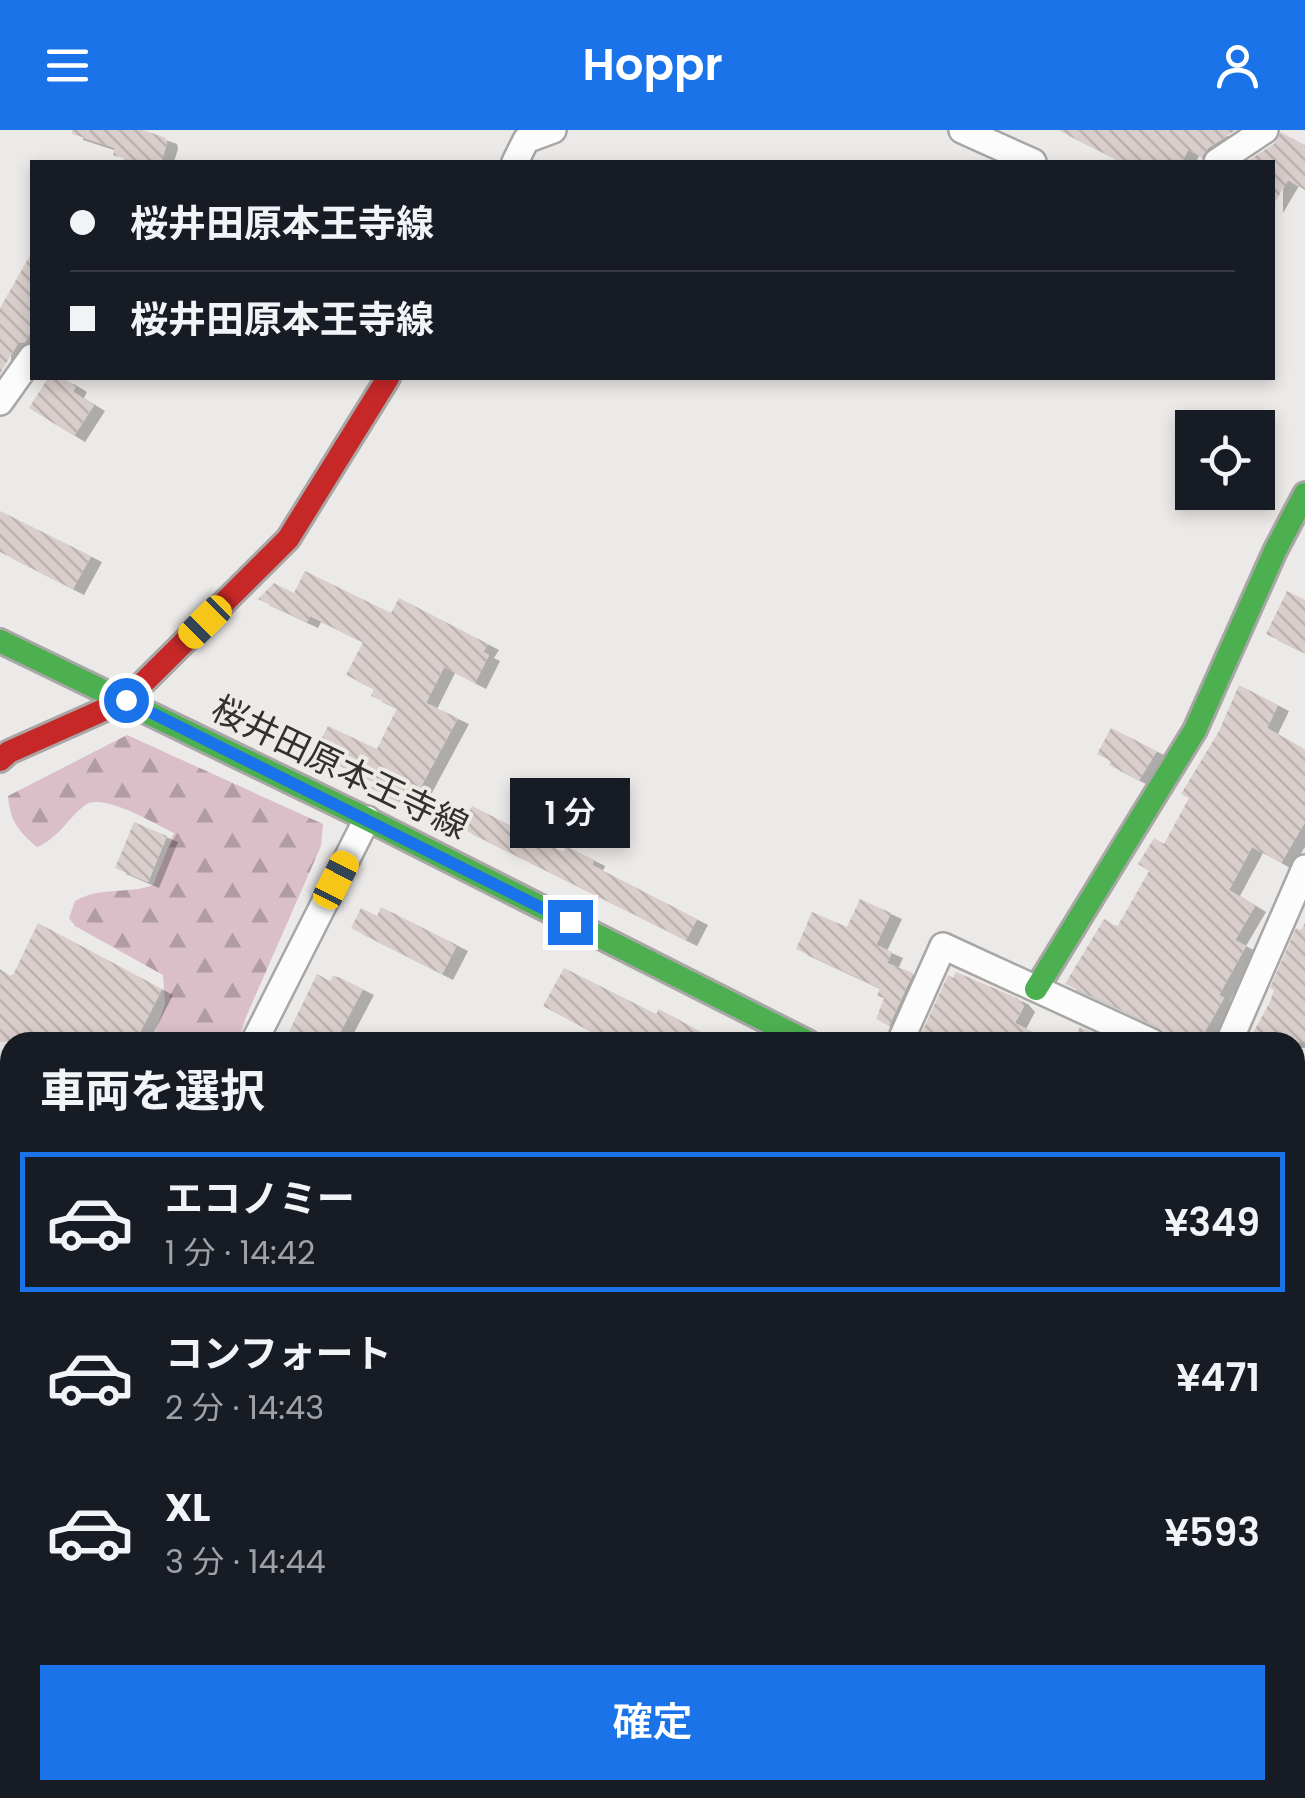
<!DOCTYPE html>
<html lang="ja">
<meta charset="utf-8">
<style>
body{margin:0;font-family:Poppins,"Noto Sans JP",sans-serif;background:#20242c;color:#f1f3f6;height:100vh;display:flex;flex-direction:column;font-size:38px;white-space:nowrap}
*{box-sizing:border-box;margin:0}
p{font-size:32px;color:#9ea1a6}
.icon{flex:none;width:55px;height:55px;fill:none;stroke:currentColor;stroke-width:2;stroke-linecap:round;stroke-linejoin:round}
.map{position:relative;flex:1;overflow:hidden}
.side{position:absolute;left:0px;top:902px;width:1305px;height:768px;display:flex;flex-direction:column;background:#171b24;border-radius:30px 30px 0 0;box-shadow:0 5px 15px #0003}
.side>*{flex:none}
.guide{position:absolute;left:30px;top:30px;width:1245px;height:220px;border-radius:0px;box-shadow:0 5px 15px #0003;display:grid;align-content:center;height:220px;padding:0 40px;background:#171b24}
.tools{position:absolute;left:1175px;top:280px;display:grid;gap:20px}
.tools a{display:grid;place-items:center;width:100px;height:100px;border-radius:0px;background:#171b24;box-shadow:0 5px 15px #0003;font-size:50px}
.end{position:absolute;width:45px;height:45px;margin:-22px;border:12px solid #1a73e8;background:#fff;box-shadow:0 0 0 5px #fff}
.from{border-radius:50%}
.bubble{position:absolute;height:70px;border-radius:0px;background:#171b24;box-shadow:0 5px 15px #0003;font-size:32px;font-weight:600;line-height:70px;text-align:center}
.car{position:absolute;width:30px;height:60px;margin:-30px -15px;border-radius:12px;box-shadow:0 0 8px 2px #0007;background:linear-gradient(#f5c518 24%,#345 0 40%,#f5c518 0 76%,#345 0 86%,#f5c518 0)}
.guide b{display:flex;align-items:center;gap:35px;height:95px;font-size:38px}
.guide b+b{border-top:2px solid #363941}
.guide i{width:25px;height:25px;background:#f1f3f6}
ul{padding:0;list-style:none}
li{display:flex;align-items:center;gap:30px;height:140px;margin:0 20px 15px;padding:0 20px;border:5px solid transparent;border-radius:0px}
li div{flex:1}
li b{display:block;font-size:38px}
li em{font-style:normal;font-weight:600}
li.current{border-color:#1a73e8}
li>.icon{width:90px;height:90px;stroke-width:1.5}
h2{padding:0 40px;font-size:45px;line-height:120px}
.button{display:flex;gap:20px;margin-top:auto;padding:20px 40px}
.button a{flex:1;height:115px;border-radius:0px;background:#1a73e8;color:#fff;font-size:40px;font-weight:600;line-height:115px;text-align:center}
header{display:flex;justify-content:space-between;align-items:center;height:130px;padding:0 40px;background:#1a73e8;color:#fff;font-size:45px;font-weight:600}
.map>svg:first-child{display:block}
</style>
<header><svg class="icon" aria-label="menu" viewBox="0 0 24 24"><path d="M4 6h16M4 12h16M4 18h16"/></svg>Hoppr<svg class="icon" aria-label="person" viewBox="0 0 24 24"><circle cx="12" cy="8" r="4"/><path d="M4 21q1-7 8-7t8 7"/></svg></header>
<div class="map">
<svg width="1305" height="1668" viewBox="0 0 1305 1668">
<defs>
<pattern id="forest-firs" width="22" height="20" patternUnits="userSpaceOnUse" patternTransform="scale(2.5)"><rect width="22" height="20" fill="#dabfc8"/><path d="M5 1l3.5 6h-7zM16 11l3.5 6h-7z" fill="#b19ca3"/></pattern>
<pattern id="building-back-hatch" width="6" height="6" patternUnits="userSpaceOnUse" patternTransform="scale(2.5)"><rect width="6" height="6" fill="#d9cecb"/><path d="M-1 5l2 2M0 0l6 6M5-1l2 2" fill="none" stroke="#bbb1af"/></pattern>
<filter id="shadow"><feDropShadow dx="11" dy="6" stdDeviation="0" flood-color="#0004"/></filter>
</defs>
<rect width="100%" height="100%" fill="#eceae8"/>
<path fill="url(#forest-firs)" d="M127,605l196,89 -2,22 -75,171 -8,25 -86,-1 13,-37 -2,-29 -88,-49 -6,-8 6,-17c26,-15 50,-6 78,-16l21,-52c-19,-9 -71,-41 -89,-28 -18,14 -26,33 -48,42 -18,-15 -27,-26 -29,-51z"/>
<path fill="url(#building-back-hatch)" filter="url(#shadow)" d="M72,0h71l23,8 1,5 -6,19h-26l-22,-7 2,-7 -43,-14z
M1058,0h178l-28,18 -6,9 -14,-7 -6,12h-60z
M1281,2l24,14v44l-17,-10 -16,27v-45h-26l28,-18z
M32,122v78l-7,12 -7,1 -18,31v-66z
M48,248h15l13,8 -3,6 21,13 -20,31 -45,-28z
M0,381l91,45 -18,33 -73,-37z
M305,441l86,42 8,-15 89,46 -5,8 6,3 -14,28 -31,-16 -18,36 32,15 -42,78 -6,-3 -5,11 -34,-16 3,-7 -60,-28 14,-27 49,23 20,-41 -26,-12 3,-7 -28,-14 17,-33 -53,-26 -3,6 -49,-23 16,-16 20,10z
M1287,461l18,9v53l-39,-19z
M1239,555l39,20 -11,23 38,22v72l-24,41 -29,-16 -23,43 26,16 -20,34 11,6 -27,49 5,3 -25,44h-25l-15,-15 -94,-43 39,-65 13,8 32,-56 -11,-7 16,-26 10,6 25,-46 -8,-4 38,-63z
M1111,598l46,23 -18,29 -30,-15 2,-4 -14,-7z
M472,676l91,46 3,-6 28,14 -2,5 105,54 -11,21 -225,-112z
M134,692l33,14 -19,46 -33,-14z
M860,769l31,14 -15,32 16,7 -5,11 26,10 -24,53 -13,-7 8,-21 -7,-2 3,-8 -84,-39 16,-37 35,15z
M381,777l76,38 -15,29 -91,-46 10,-20 16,8z
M38,793l124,66 -27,53h-135v-73l12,8z
M1305,793v119h-57l22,-40 4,-12 -4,-2 26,-60 5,2z
M564,838l92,46 3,-5 60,33h-104l-17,-9 -1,2 -54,-29z
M956,842l61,26 7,8 -9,17 38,19 -135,-1 30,-66 5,3z
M317,844l13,7 3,-5 8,2 22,11 -28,53h-51z
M1080,897l34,15h-41z"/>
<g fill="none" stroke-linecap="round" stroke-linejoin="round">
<defs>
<path id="lane" d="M1295,1341l10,6"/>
<path id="street" d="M962,0l71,32
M515,32l11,-22 27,-10
M1217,32l48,-32
M0,272l32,-45
M254,912l113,-223
M900,912l43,-96 209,96
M1229,912l76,-174
M1295,982l10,5
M1295,1117l10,-35
M0,1295h10
M0,1503l10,-19
M602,1660l13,5 2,-5
M1045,1660l11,5
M1187,1660l15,8
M360,1668l2,-8
M900,1668l4,-8"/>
<path id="fast" d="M0,511l367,178 441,223
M1036,859l159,-259 80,-179 30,-57"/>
<path id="jam" d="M0,630l9,-8 117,-52 162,-161 100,-161
M1295,1162l10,5"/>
</defs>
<use href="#lane" stroke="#a9a7a5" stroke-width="18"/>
<use href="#street" stroke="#a9a7a5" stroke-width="30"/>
<use href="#fast" stroke="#a9a7a5" stroke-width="28"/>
<use href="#jam" stroke="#a9a7a5" stroke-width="28"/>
<use href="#lane" stroke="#fcfcfc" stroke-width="12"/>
<use href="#street" stroke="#fcfcfc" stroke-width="25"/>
<use href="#fast" stroke="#4caf50" stroke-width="22"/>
<use href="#jam" stroke="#c62828" stroke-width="22"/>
</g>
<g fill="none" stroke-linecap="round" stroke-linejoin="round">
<path stroke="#1a73e8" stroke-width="12" d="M126,570l444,222"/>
</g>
<g text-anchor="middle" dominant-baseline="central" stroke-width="8" stroke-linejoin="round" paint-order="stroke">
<g font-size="35" fill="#333130" stroke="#eeeae6">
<text transform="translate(340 637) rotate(26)">桜井田原本王寺線</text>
</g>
</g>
</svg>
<div class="tools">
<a><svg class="icon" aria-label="locate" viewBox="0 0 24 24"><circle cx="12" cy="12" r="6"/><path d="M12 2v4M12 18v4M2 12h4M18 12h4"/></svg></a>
</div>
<i class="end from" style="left:126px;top:570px"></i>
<i class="end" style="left:570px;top:792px"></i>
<div class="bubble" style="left:510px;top:648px;width:120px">1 分</div>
<i class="car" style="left:205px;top:492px;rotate:225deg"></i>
<i class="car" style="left:336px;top:750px;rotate:27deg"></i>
<div class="guide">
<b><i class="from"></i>桜井田原本王寺線</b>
<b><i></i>桜井田原本王寺線</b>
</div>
<section class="side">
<h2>車両を選択</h2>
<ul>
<li class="current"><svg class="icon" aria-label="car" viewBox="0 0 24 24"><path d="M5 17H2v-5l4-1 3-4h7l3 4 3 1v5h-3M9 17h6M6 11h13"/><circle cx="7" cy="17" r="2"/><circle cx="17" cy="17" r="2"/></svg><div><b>エコノミー</b><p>1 分 · 14:42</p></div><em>¥349</em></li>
<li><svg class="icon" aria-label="car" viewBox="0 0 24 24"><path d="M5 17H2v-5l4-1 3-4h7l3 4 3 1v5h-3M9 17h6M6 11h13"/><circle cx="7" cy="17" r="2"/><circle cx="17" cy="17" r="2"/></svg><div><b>コンフォート</b><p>2 分 · 14:43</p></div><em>¥471</em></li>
<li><svg class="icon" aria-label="car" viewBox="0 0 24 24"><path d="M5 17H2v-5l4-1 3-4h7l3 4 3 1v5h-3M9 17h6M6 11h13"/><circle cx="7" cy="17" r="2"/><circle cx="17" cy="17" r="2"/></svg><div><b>XL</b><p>3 分 · 14:44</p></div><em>¥593</em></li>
</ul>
<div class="button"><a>確定</a></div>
</section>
</div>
